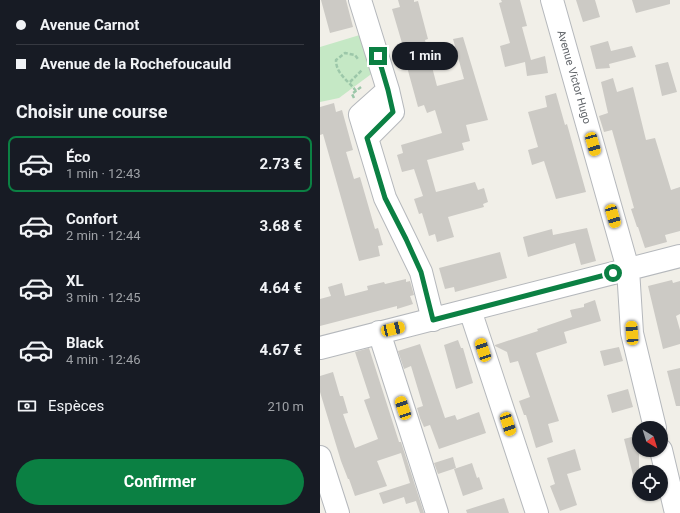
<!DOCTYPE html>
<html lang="fr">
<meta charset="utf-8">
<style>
body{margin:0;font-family:Roboto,sans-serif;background:#242831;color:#f1f3f6;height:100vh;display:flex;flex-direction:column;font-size:15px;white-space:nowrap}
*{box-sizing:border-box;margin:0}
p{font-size:13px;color:#9ea1a6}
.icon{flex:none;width:22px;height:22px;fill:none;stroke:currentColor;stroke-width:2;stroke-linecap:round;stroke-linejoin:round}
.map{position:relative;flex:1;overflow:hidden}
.panel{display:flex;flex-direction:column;background:#171b24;width:320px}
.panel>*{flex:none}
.top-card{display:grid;align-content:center;height:88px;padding:0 16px;background:#171b24}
.needle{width:26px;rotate:142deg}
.controls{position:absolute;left:312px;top:421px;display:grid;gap:8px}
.controls a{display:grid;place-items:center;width:36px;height:36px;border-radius:50%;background:#171b24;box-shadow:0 1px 3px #0004;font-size:20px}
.end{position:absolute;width:18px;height:18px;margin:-9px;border:5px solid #0b8043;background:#fff;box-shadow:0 0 0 2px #fff}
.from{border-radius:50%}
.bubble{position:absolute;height:28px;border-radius:14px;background:#171b24;box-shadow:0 1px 3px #0004;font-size:13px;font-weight:700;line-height:28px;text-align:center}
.car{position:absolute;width:12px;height:24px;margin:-12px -6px;border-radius:5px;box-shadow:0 0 3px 1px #0007;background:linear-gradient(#f5c518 24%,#345 0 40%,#f5c518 0 76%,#345 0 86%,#f5c518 0)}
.top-card b{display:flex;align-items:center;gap:14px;height:38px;font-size:15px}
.top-card b+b{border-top:1px solid #363941}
.top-card i{width:10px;height:10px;background:#f1f3f6}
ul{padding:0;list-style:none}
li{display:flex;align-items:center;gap:12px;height:56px;margin:0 8px 6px;padding:0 8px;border:2px solid transparent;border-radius:8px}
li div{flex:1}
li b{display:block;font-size:15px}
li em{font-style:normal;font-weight:700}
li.active{border-color:#0b8043}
li>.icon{width:36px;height:36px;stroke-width:1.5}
h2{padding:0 16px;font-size:18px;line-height:48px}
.pay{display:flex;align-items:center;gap:10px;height:44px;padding:0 16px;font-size:15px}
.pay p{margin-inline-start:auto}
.action{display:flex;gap:8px;margin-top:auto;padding:8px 16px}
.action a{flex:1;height:46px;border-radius:24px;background:#0b8043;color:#fff;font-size:16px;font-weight:700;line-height:46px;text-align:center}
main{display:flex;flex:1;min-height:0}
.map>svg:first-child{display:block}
</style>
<main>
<section class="panel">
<div class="top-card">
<b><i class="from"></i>Avenue Carnot</b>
<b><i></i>Avenue de la Rochefoucauld</b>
</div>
<h2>Choisir une course</h2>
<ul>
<li class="active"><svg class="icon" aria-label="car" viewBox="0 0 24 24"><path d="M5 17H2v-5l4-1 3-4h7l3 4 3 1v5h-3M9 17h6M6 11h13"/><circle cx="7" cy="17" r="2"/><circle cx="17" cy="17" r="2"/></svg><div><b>Éco</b><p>1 min · 12:43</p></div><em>2.73 €</em></li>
<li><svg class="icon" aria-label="car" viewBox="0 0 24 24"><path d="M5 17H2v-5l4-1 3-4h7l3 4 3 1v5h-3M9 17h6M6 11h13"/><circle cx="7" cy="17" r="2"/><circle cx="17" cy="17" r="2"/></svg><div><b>Confort</b><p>2 min · 12:44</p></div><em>3.68 €</em></li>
<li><svg class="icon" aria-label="car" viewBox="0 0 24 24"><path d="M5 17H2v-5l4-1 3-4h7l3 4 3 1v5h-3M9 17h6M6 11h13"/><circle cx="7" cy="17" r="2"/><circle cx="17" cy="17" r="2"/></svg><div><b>XL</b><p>3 min · 12:45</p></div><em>4.64 €</em></li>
<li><svg class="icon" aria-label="car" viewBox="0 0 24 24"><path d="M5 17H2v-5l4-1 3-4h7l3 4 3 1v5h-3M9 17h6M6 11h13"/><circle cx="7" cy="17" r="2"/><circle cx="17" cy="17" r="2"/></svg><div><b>Black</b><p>4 min · 12:46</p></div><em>4.67 €</em></li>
</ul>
<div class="pay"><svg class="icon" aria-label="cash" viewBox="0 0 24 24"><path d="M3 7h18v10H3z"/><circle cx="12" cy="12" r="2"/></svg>Espèces<p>210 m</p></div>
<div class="action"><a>Confirmer</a></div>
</section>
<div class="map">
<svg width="360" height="513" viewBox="0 0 360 513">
<rect width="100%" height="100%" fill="#f1efe8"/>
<path fill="#c5e8c5" d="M43,34l11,38 -35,26 -19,4v-55z"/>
<path fill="#cccac5" d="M1,0h25l7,27 -23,6z
M78,0h16v2l4,-1 10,38 -3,1 12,46 27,-7 -11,-40 10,-2 25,83 -22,5 4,16 -8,2 2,7 -37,10 9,32 39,-10 3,8 6,-2 4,14 -5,2 1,3 -36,10 6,20 -17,5 -2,-8 -6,2 -7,-23 -3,1 -5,-15 9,-3 -9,-27 -12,3 -5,-17 6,-2 -2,-8 41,-12 -7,-23 -8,3 -3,-8 -6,2 -11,-40h2l-17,-58 8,-2z
M181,0h19l7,26 -5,1 9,33 14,-4 3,17 -21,3 -2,-14 -20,5 -5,-21 10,-3 -11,-40 3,-1z
M256,0h19l5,17 -17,5z
M312,0h38v4l-34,9z
M288,41l3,10 21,-5 4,11 -27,7 1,4 -14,1 -6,-23z
M348,62l9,30 -15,4 -7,-31z
M293,78l4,14 16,-5 13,53 9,-2 16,52 9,-3v44l-15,4 2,7 -22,6 -7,-21h-1l-6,-18 3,-1 -22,-78 -8,2 -5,-16 9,-3 -7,-31z
M236,93l9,32 2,-1 19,68 -30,7 -12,-38 -12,4 -4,-15 10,-3 -10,-35 19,-5 -2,-11z
M14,103l2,9 6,-2 11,40 -7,2 8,27 6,-2 15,52 3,-1 5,17 -5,1 2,10 -21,5 -36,-127 -3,1v-28z
M267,228l9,33 -15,4 -6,-22 -47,14 -5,-20 29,-8 1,6z
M180,252l7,26 -52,14 -1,-5 -9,2 -6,-21z
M86,279v3l4,-1 4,14 -4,1 3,8 -16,5v-3l-77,20v-27l11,-3 -3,-9 14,-4 3,13 23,-6 -1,-4 17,-4 1,2z
M352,280l1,3 7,-2v33l-4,2 4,14v14l-17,5 -15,-63z
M275,300l6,21 -37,11 3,11 -31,10 23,68 -11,3 5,18 -17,6 -10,-33h-2l-5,-14 11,-4 -12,-36 -8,2 -3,-11 -12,-6v-1l43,-14 -1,-2 35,-12 -2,-7 14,-3v-3z
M138,340l3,8h2l10,35 -17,6 -12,-44z
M100,344l25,74 10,-3 2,5 22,-8 7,21 -47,16 -9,-24 -6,2 -4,-9 -3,-10 6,-2 -12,-40 -7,3 -6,-18z
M299,347l4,14 -19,5 -4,-15z
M49,348l30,94h2l23,71h-4l-4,-12 -10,3 -2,-7 -21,7 -4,-11 31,-10 -9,-30 -24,8 10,25 -32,10 -6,-17h-1l-7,-18 -21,-69v-16l13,-4 7,24h3l5,17 -5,1 12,34 23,-9 -14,-39 6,-2 -15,-46z
M360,368v38h-4l-9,-35z
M308,389l5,18 -21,6 -5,-18z
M319,435v44h-5l-10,-40z
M255,449l6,21 -14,4 10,31 -17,6 -10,-25 5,-2 -8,-26z
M133,457l3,11 -18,6 -4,-11z
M152,463l5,15 2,-1 4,12 -20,7 -9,-27z
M184,498l5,15h-42l-1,-3z"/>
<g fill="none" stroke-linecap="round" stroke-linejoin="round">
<defs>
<path id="minor" d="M40,0l28,90 -28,25 25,83 20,41 16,33 12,48
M232,0l76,269 4,64 23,95
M47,138l26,-26 -5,-22
M150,310l67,203
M59,332l58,181
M0,348l360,-92
M341,450l15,63
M0,457l18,56"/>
</defs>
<use href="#minor" stroke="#b5b8bc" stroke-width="24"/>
<path stroke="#9cc7a9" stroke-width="2.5" stroke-dasharray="4 2" stroke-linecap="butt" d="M30,82l12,-12
M36,91c-8,-11 -20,-17 -20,-31l9,-7 10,2 3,4
M34,98l-2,-4 9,-7"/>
<use href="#minor" stroke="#fff" stroke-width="22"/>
</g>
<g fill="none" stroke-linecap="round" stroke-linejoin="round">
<path stroke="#0b8043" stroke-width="5" d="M58,56l10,34 5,22 -26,26 18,60 21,41 15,33 12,48 180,-47"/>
</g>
<g text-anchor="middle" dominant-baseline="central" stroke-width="3.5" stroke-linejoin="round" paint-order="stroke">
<g font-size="11" fill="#5f6368" stroke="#fff">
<text transform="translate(254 77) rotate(74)">Avenue Victor Hugo</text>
</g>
</g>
</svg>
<div class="controls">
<a><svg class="needle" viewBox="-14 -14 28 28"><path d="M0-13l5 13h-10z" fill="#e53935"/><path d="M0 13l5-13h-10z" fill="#9ea1a6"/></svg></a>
<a><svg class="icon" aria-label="locate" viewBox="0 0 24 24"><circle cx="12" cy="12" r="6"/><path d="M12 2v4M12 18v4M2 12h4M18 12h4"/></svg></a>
</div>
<i class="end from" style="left:293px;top:273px"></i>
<i class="end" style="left:58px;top:56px"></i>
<div class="bubble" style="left:72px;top:42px;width:66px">1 min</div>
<i class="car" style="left:273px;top:144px;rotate:164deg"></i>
<i class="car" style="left:293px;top:216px;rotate:164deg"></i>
<i class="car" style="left:73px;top:329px;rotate:77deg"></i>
<i class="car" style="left:312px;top:333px;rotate:356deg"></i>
<i class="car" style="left:163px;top:350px;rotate:342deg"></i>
<i class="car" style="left:83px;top:408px;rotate:342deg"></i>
<i class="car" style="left:188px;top:424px;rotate:162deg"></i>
</div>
</main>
